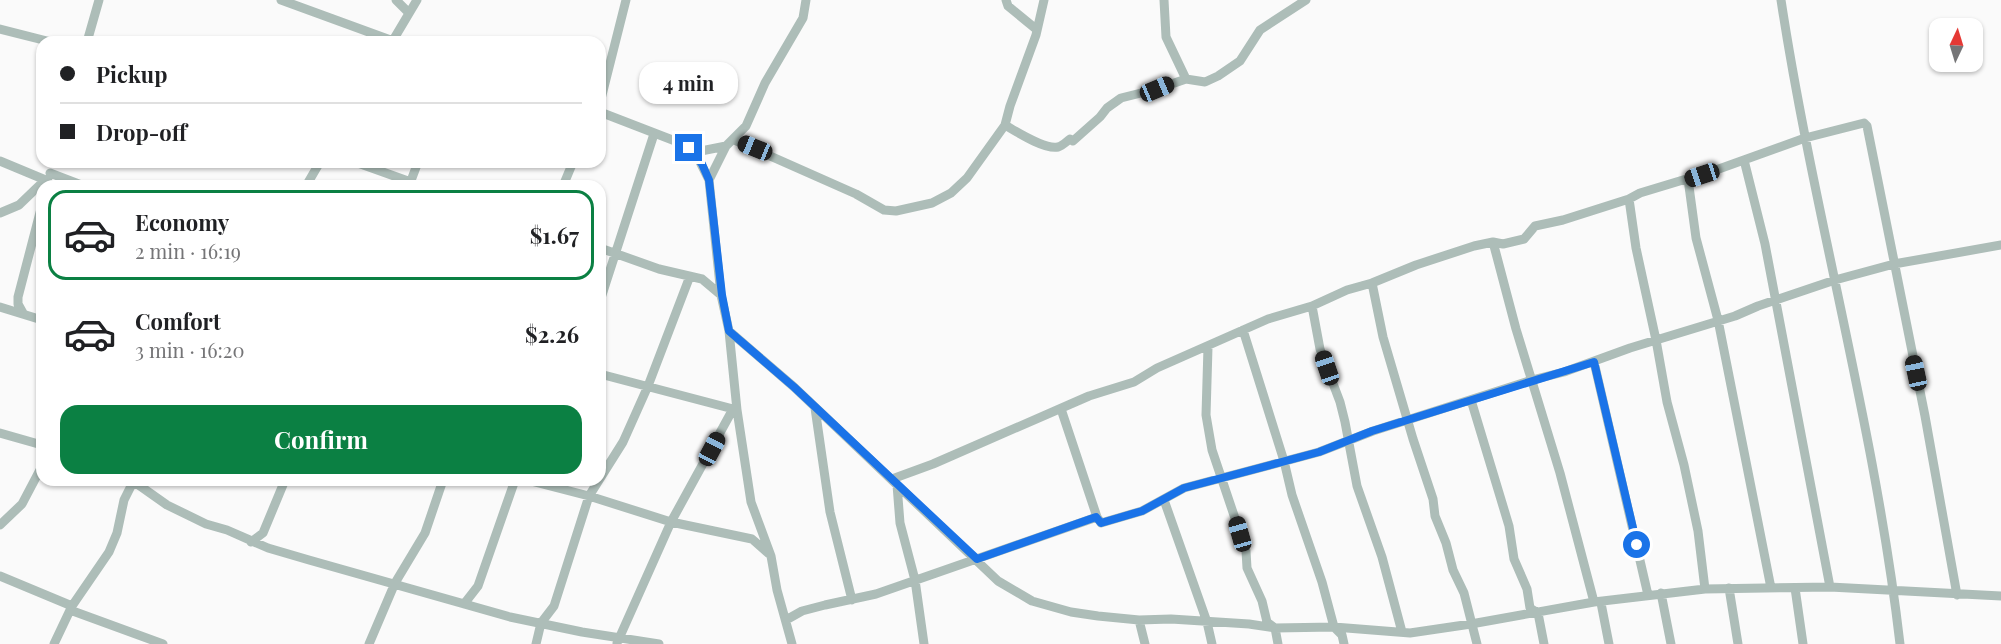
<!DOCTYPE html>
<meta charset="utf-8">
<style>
body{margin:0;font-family:"Playfair Display",serif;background:#f2f2f2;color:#202124;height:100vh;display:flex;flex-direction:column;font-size:22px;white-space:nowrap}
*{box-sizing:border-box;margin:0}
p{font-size:20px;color:#757577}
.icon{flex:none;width:33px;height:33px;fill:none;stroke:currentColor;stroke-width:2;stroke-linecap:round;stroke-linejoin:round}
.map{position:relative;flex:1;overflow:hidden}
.drawer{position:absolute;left:36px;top:180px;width:570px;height:306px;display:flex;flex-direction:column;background:#fff;border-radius:18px;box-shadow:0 2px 4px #0004}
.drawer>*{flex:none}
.guide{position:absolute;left:36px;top:36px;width:570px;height:132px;border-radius:18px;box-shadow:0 2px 4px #0004;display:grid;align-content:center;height:132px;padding:0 24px;background:#fff}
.needle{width:39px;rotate:4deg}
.fabs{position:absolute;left:1929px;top:18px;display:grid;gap:12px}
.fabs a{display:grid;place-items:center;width:54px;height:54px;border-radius:12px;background:#fff;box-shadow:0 2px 4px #0004;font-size:30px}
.end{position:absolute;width:27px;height:27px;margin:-14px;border:8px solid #1a73e8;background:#fff;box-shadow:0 0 0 3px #fff}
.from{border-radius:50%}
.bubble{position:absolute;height:42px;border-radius:18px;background:#fff;box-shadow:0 2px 4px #0004;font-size:20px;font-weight:700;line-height:42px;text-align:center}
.car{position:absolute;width:18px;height:36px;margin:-18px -9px;border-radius:8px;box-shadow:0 0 4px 2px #0007;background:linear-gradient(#222 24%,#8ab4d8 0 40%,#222 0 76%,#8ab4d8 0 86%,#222 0)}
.guide b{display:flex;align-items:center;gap:21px;height:57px;font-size:22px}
.guide b+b{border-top:2px solid #e0e0e0}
.guide i{width:15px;height:15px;background:#202124}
ul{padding:10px 0 0;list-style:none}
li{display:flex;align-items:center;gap:18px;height:90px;margin:0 12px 9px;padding:0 12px;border:3px solid transparent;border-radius:18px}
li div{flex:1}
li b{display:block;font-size:22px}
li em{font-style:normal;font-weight:700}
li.on{border-color:#0b8043}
li>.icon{width:54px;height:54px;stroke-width:1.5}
.action{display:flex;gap:12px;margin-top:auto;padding:12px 24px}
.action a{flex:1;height:69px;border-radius:18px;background:#0b8043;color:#fff;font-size:24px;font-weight:700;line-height:69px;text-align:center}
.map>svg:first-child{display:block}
</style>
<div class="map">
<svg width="2001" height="644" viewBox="0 0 2001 644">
<rect width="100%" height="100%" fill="#fafafa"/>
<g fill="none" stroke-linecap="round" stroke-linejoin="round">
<path stroke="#adbdb8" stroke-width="9" d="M281,0l115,42
M396,0l13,13
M1006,0l2,6 28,23
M1164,0l2,37 20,42
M1781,0c33,216 94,427 119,644
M0,29l51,13
M87,42l12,-42
M392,42l25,-42
M600,103l26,-103
M600,112l101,39 25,-5 20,-20 19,-43 38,-65 3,-18
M1005,125c12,7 40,25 53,22 4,-1 8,-5 12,-8l3,2 27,-24 7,-9 14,-10 36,-9 29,-10 19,3 13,-6 22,-15 20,-31 46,-30
M734,140l122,54 28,16 12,1 36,-8 19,-10 16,-15 38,-53 5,-19 26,-71 8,-35
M689,148l8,8 12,24 12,115 8,36 8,79 14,92 20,54 6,34 15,54
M1744,160l21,84 65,343
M0,161l48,20
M355,162l67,24
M50,173l34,13
M1688,179l8,59 22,82 53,268
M709,180l17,-34
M306,186l14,-24
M409,186l9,-24
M563,186l10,-24
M1629,199l7,49 20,92 11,62 17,63 14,66 7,58
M0,213l19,-8 26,-25
M1493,242l23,87 44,144 34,129
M600,248l59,21 43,10 19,16
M1372,283l11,54 30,102 20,60 2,17 11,27 7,27 11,23 13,51
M600,301l54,-167
M1312,306l8,43 20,53 5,20 12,64 25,71 20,75
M0,307l42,13
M23,313l-5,-9v-7l24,-92
M1243,330l41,131 8,34 30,87 12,45 8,8 2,9
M729,331l65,56 204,194 34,20 39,11 27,4 41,4 32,-1 78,5 26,4 59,-1 76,6 61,-9 123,-22 111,-13 125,-2 171,9
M1208,347l-2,68 6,35 34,101 1,17 15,33 5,21 8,6 3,16
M1594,362l54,233
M600,374l137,36
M1471,400l38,126 5,33 13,30 3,19 8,5 6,31
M815,408l15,104 22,88
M1061,409l36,108
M0,433l42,12
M892,479l41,-15 156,-68 45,-14 23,-14 111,-49 44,-13 35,-16 25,-7 44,-18 58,-19 19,-4 10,2 21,-5 11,-13 28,-6 66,-21 11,-6 76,-23 89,-32 59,-15 3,3 58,290 32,179
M527,480l62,16 82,26 81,17 17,15
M133,481l34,24 39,19 21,6 41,18 41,12 201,57 72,15 77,12
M897,485l3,38 15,57 9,64
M1164,500l43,122 5,22
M0,525l22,-21 20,-38
M251,542l12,-9 22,-53
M0,576l72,30
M1729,588l9,56
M1795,588l8,56
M1661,593l10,51
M1601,603l8,41
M464,604l14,-18 37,-106
M70,610l93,34
M786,620l16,-9 23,-6 51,-11 221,-77 4,6 41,-12 42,-23 135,-36 54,-21 159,-51 32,-8 66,-24 105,-32 23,-10 77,-26 59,-16 107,-19
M1139,620l6,24
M617,643l54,-121 62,-113
M54,644l18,-38 37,-54 8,-19 7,-33 10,-20
M369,644l26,-61 30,-50 18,-53
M536,644l5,-21 13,-17 35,-110 34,-54 25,-56 42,-110"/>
</g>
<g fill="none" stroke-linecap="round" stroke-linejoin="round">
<path stroke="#1a73e8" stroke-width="8" d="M689,148l13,16 7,16 13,115 7,36 65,56 183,172 119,-42 5,6 41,-12 42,-23 135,-36 53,-21 222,-69 43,183"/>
</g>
</svg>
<div class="fabs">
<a><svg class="needle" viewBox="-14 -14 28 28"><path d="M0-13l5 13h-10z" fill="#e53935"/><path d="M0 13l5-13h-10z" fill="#757577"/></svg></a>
</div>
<i class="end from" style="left:1637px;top:545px"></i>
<i class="end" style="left:689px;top:148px"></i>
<div class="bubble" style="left:639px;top:62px;width:99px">4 min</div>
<i class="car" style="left:1157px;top:89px;rotate:67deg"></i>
<i class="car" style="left:755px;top:148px;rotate:292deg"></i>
<i class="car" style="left:1702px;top:175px;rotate:252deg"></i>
<i class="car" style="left:1327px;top:368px;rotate:341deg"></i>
<i class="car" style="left:1916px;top:373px;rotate:348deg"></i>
<i class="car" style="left:712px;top:449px;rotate:28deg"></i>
<i class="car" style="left:1240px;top:534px;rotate:344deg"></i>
<div class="guide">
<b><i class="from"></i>Pickup</b>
<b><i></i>Drop-off</b>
</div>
<section class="drawer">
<ul>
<li class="on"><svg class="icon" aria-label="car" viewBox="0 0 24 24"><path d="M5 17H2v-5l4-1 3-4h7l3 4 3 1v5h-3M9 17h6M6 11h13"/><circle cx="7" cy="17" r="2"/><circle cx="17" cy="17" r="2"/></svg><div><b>Economy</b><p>2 min · 16:19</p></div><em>$1.67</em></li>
<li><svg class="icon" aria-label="car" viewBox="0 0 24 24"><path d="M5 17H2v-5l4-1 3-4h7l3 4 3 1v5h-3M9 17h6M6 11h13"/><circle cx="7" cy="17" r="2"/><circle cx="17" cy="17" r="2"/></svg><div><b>Comfort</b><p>3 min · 16:20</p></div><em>$2.26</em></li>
</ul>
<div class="action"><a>Confirm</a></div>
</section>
</div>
